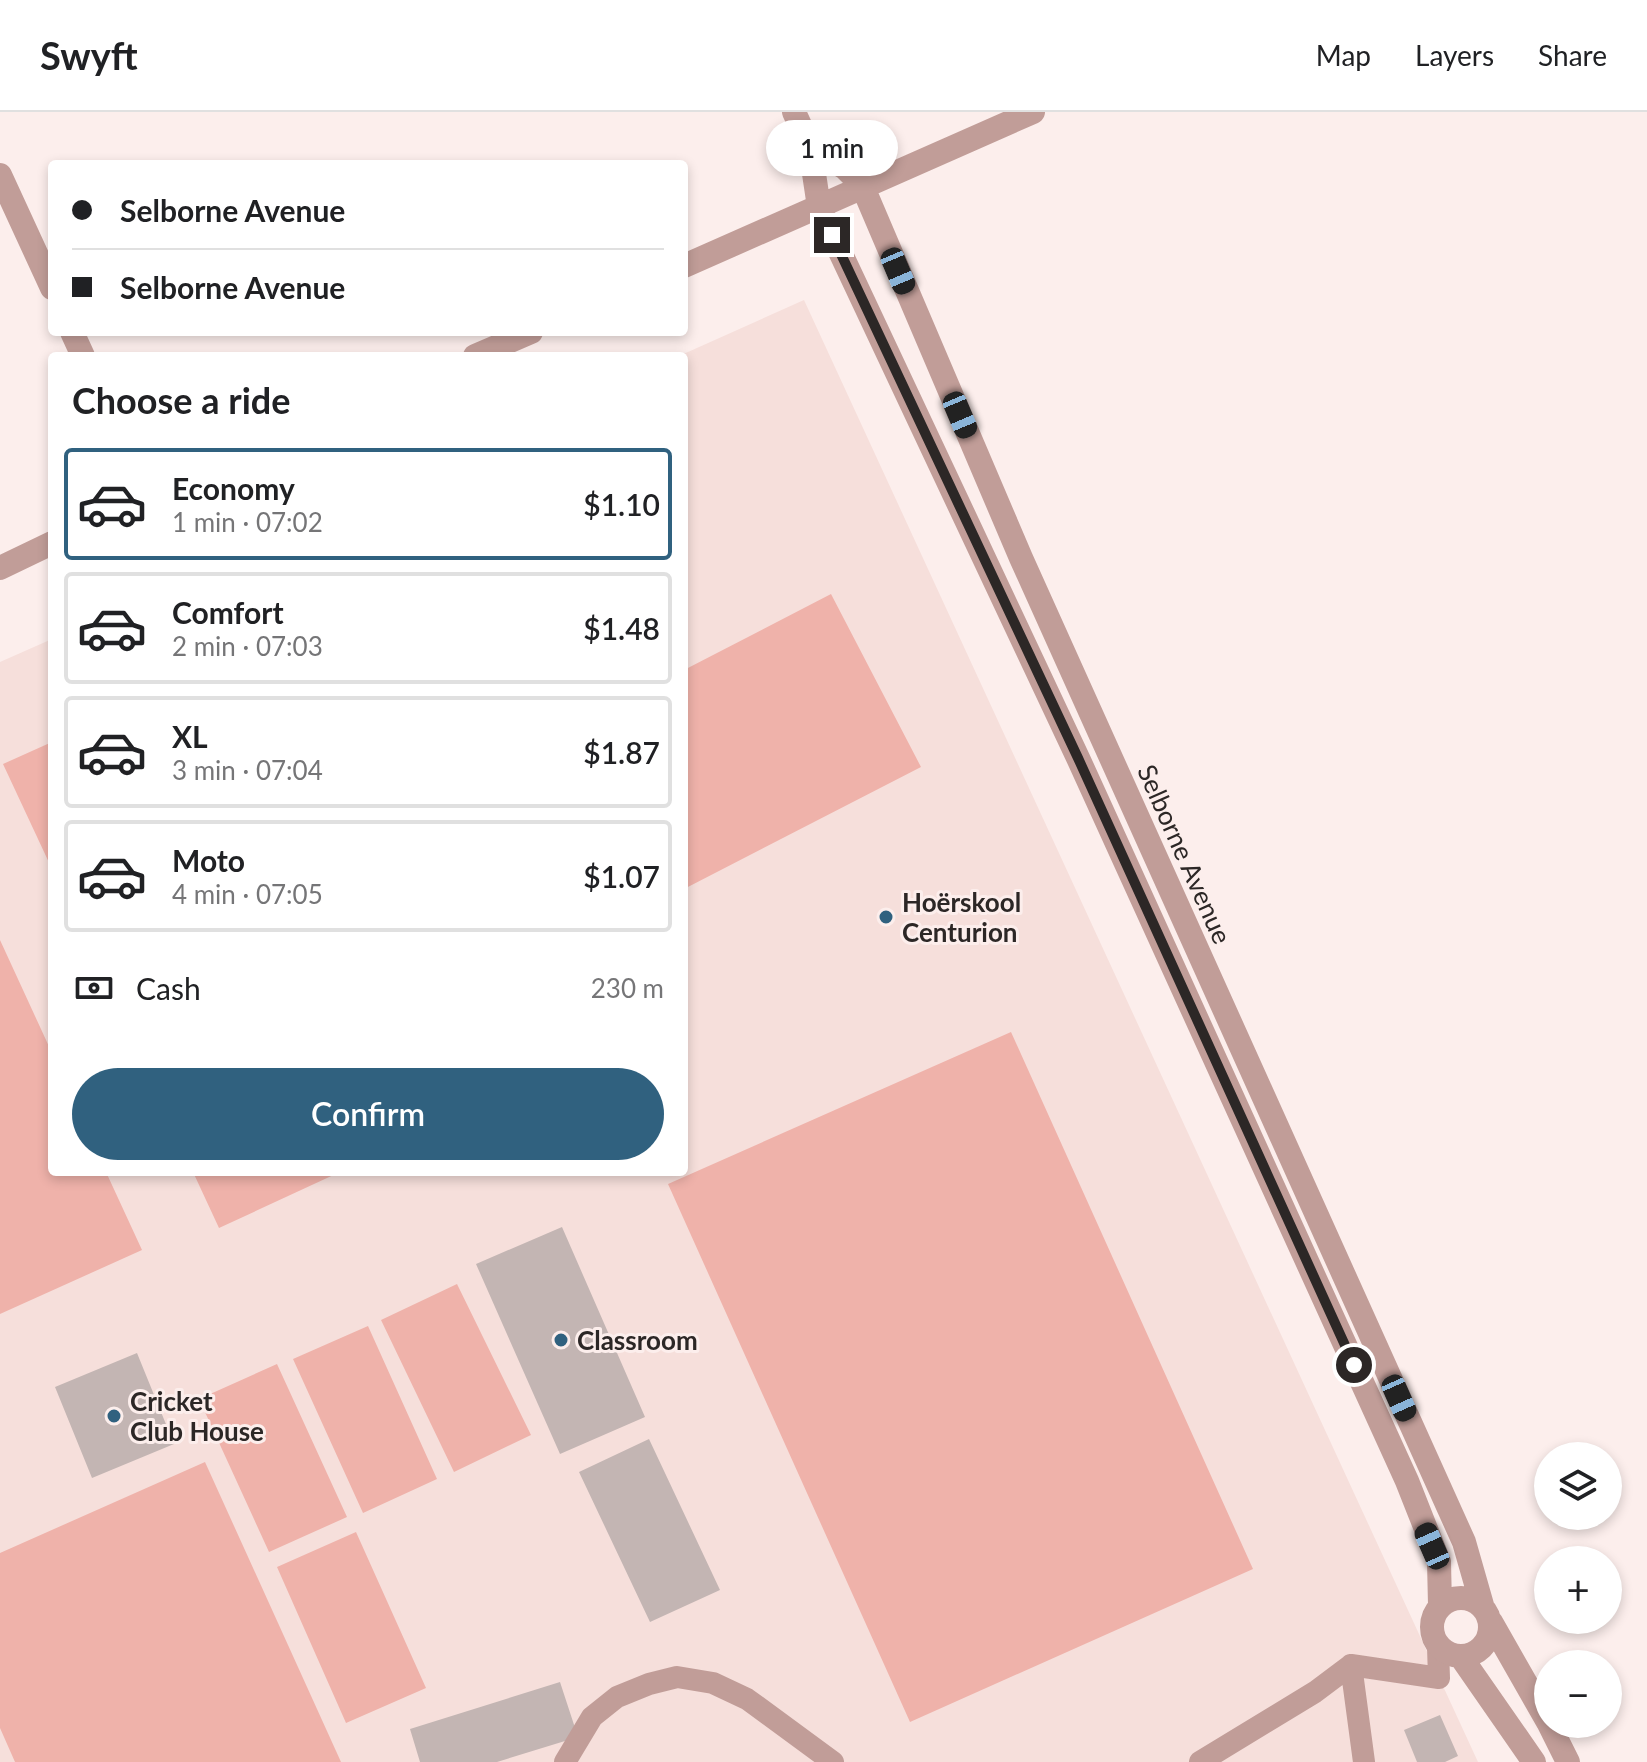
<!DOCTYPE html>
<meta charset="utf-8">
<style>
body{margin:0;font-family:Lato,sans-serif;background:#f2f2f2;color:#202124;height:100vh;display:flex;flex-direction:column;font-size:30px;white-space:nowrap}
*{box-sizing:border-box;margin:0}
p{font-size:26px;color:#757577}
.icon{flex:none;width:44px;height:44px;fill:none;stroke:currentColor;stroke-width:2;stroke-linecap:round;stroke-linejoin:round}
.map{position:relative;flex:1;overflow:hidden}
.side{position:absolute;left:48px;top:240px;width:640px;height:824px;display:flex;flex-direction:column;background:#fff;border-radius:8px;box-shadow:0 4px 12px #0003}
.side>*{flex:none}
.hud{position:absolute;left:48px;top:48px;width:640px;height:176px;border-radius:8px;box-shadow:0 4px 12px #0003;display:grid;align-content:center;height:176px;padding:0 24px;background:#fff}
.controls{position:absolute;left:1534px;top:1330px;display:grid;gap:16px}
.controls a{display:grid;place-items:center;width:88px;height:88px;border-radius:50%;background:#fff;box-shadow:0 4px 12px #0003;font-size:40px}
.end{position:absolute;width:36px;height:36px;margin:-18px;border:10px solid #2c2726;background:#fff;box-shadow:0 0 0 4px #fff}
.from{border-radius:50%}
.bubble{position:absolute;height:56px;border-radius:28px;background:#fff;box-shadow:0 4px 12px #0003;font-size:26px;font-weight:600;line-height:56px;text-align:center}
.car{position:absolute;width:24px;height:48px;margin:-24px -12px;border-radius:10px;box-shadow:0 0 6px 2px #0007;background:linear-gradient(#222 24%,#8ab4d8 0 40%,#222 0 76%,#8ab4d8 0 86%,#222 0)}
.hud b{display:flex;align-items:center;gap:28px;height:76px;font-size:30px}
.hud b+b{border-top:2px solid #e0e0e0}
.hud i{width:20px;height:20px;background:#202124}
ul{padding:0;list-style:none}
li{display:flex;align-items:center;gap:24px;height:112px;margin:0 16px 12px;padding:0 8px;border:4px solid #e0e0e0;border-radius:8px}
li div{flex:1}
li b{display:block;font-size:30px}
li em{font-style:normal;font-weight:600}
li.selected{border-color:#30617f}
li>.icon{width:72px;height:72px;stroke-width:1.5}
h2{padding:0 24px;font-size:36px;line-height:96px}
.pay{display:flex;align-items:center;gap:20px;height:88px;padding:0 24px;font-size:30px}
.pay p{margin-inline-start:auto}
.action{display:flex;gap:16px;margin-top:auto;padding:16px 24px}
.action a{flex:1;height:92px;border-radius:48px;background:#30617f;color:#fff;font-size:32px;font-weight:600;line-height:92px;text-align:center}
header{display:flex;align-items:center;gap:48px;box-sizing:border-box;height:112px;padding:0 40px;background:#fff;border-bottom:2px solid #e0e0e0}
header strong{font-size:38px}
nav{display:flex;gap:44px;margin-inline-start:auto;font-size:28px}
.map>svg:first-child{display:block}
</style>
<header>
<strong>Swyft</strong>
<nav><a>Map</a><a>Layers</a><a>Share</a></nav>
</header>
<div class="map">
<svg width="1647" height="1650" viewBox="0 0 1647 1650">
<rect width="100%" height="100%" fill="#fceeec"/>
<path fill="#f6dfdb" d="M804,188l674,1462h-1478v-1100l52,-23v533h632v-816h-5z"/>
<path fill="#efb2aa" d="M831,482l90,173 -237,122v-219z
M52,630v127l-49,-105z
M0,828l52,113v119h54l36,78 -142,64z
M1011,920l242,537 -343,153 -242,-538z
M193,1060h147l-121,56z
M457,1172l74,151 -77,37 -73,-152z
M368,1214l69,153 -74,34 -70,-154z
M277,1252l70,153 -78,35 -70,-153z
M205,1350l136,300h-326l-15,-34v-175z
M356,1420l70,156 -80,35 -69,-156z"/>
<path fill="#c3b5b3" d="M562,1115l83,190 -85,37 -84,-190z
M137,1241l37,91 -82,34 -37,-91z
M649,1327l71,151 -70,32 -71,-150z
M560,1570l18,55 -81,25h-77l-10,-33z
M1440,1603l18,41 -13,6h-28l-13,-32z"/>
<g fill="none" stroke-linecap="round" stroke-linejoin="round">
<path stroke="#c19d98" stroke-width="22" d="M1351,1553l13,97
M565,1650l27,-45 25,-20 32,-13 28,-7 36,6 34,16 86,63
M1200,1650l115,-70 36,-27 88,13 -1,-31"/>
<path stroke="#c19d98" stroke-width="24" d="M794,0l16,35 9,60 259,551 329,723 32,81 1,43
M810,35l35,21 17,17 159,373 443,984 18,63
M0,63l52,113
M684,154l349,-154
M72,220l11,24
M475,244l56,-24
M0,456l52,-25
M1432 1515a29 29 0 1 1 58 0a29 29 0 1 1-58 0Z
M1491,1510l57,100
M1461,1545l73,105
M1549,1612l19,38"/>
</g>
<g fill="none" stroke-linecap="round" stroke-linejoin="round">
<path stroke="#2c2726" stroke-width="10" d="M832,123l246,523 276,607"/>
</g>
<g fill="#30617f" stroke="#fceeec" stroke-width="3">
<circle cx="886" cy="805" r="8"/>
<circle cx="561" cy="1228" r="8"/>
<circle cx="114" cy="1304" r="8"/>
</g>
<g text-anchor="middle" dominant-baseline="central" stroke-width="6" stroke-linejoin="round" paint-order="stroke">
<g font-size="26" fill="#2c2726" stroke="#fceeec">
<text transform="translate(1185 742) rotate(66)">Selborne Avenue</text>
</g>
<g font-size="26" font-weight="bold" fill="#2c2726" stroke="#fceeec" text-anchor="start">
<text x="902" y="790">Hoërskool<tspan x="902" dy="30">Centurion</tspan></text>
<text x="577" y="1228">Classroom</text>
<text x="130" y="1289">Cricket<tspan x="130" dy="30">Club House</tspan></text>
</g>
</g>
</svg>
<div class="controls">
<a><svg class="icon" aria-label="layers" viewBox="0 0 24 24"><path d="M12 4l9 5-9 5-9-5zM3 14l9 5 9-5"/></svg></a>
<a>+</a>
<a>−</a>
</div>
<i class="end from" style="left:1354px;top:1253px"></i>
<i class="end" style="left:832px;top:123px"></i>
<div class="bubble" style="left:766px;top:8px;width:132px">1 min</div>
<i class="car" style="left:898px;top:159px;rotate:157deg"></i>
<i class="car" style="left:960px;top:303px;rotate:157deg"></i>
<i class="car" style="left:1399px;top:1286px;rotate:156deg"></i>
<i class="car" style="left:1432px;top:1434px;rotate:336deg"></i>
<div class="hud">
<b><i class="from"></i>Selborne Avenue</b>
<b><i></i>Selborne Avenue</b>
</div>
<section class="side">
<h2>Choose a ride</h2>
<ul>
<li class="selected"><svg class="icon" aria-label="car" viewBox="0 0 24 24"><path d="M5 17H2v-5l4-1 3-4h7l3 4 3 1v5h-3M9 17h6M6 11h13"/><circle cx="7" cy="17" r="2"/><circle cx="17" cy="17" r="2"/></svg><div><b>Economy</b><p>1 min · 07:02</p></div><em>$1.10</em></li>
<li><svg class="icon" aria-label="car" viewBox="0 0 24 24"><path d="M5 17H2v-5l4-1 3-4h7l3 4 3 1v5h-3M9 17h6M6 11h13"/><circle cx="7" cy="17" r="2"/><circle cx="17" cy="17" r="2"/></svg><div><b>Comfort</b><p>2 min · 07:03</p></div><em>$1.48</em></li>
<li><svg class="icon" aria-label="car" viewBox="0 0 24 24"><path d="M5 17H2v-5l4-1 3-4h7l3 4 3 1v5h-3M9 17h6M6 11h13"/><circle cx="7" cy="17" r="2"/><circle cx="17" cy="17" r="2"/></svg><div><b>XL</b><p>3 min · 07:04</p></div><em>$1.87</em></li>
<li><svg class="icon" aria-label="car" viewBox="0 0 24 24"><path d="M5 17H2v-5l4-1 3-4h7l3 4 3 1v5h-3M9 17h6M6 11h13"/><circle cx="7" cy="17" r="2"/><circle cx="17" cy="17" r="2"/></svg><div><b>Moto</b><p>4 min · 07:05</p></div><em>$1.07</em></li>
</ul>
<div class="pay"><svg class="icon" aria-label="cash" viewBox="0 0 24 24"><path d="M3 7h18v10H3z"/><circle cx="12" cy="12" r="2"/></svg>Cash<p>230 m</p></div>
<div class="action"><a>Confirm</a></div>
</section>
</div>
